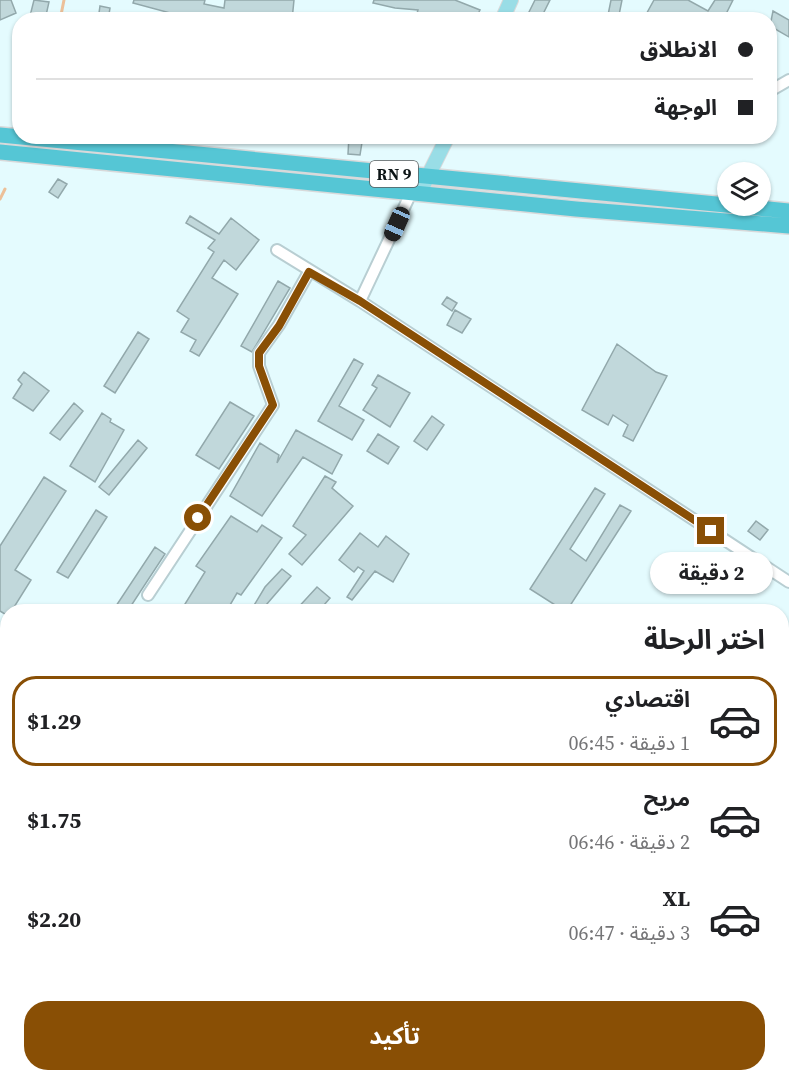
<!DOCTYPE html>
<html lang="ar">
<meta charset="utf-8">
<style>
body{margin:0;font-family:"Source Serif 4","Noto Sans Arabic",serif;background:#f6f6f6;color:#202124;direction:rtl;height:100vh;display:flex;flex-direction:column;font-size:22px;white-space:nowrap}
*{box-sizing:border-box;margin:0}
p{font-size:20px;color:#757577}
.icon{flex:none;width:33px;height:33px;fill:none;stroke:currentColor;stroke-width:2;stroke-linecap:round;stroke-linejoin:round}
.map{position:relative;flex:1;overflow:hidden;direction:ltr}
.drawer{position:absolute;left:0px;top:604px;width:789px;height:478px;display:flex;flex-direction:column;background:#fff;border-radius:24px 24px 0 0;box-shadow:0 2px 4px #0004;direction:rtl}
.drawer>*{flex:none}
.hud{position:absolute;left:12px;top:12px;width:765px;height:132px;border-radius:24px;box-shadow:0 2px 4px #0004;direction:rtl;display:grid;align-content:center;height:132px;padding:0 24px;background:#fff}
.tools{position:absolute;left:717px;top:162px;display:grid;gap:12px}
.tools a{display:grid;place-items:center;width:54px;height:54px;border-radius:50%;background:#fff;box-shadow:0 2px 4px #0004;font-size:30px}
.end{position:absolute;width:27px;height:27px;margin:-14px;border:8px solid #894f05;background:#fff;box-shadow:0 0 0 3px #fff}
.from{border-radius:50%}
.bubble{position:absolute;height:42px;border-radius:21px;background:#fff;box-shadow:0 2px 4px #0004;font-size:20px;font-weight:700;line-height:42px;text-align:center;direction:rtl}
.car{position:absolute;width:18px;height:36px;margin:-18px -9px;border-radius:8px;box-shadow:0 0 4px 2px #0007;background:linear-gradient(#222 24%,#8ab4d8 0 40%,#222 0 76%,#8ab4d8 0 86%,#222 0)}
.hud b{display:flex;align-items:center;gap:21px;height:57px;font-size:22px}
.hud b+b{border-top:2px solid #e0e0e0}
.hud i{width:15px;height:15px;background:#202124}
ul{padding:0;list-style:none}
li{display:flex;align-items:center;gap:18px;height:90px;margin:0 12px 9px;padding:0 12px;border:3px solid transparent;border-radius:24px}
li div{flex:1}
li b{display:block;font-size:22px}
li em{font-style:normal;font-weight:700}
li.active{border-color:#894f05}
li>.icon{width:54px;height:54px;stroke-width:1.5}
h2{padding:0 24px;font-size:27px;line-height:72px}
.cta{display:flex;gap:12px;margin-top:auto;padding:12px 24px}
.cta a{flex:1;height:69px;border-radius:24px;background:#894f05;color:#fff;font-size:24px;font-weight:700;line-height:69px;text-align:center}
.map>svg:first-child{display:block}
</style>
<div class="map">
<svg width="789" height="1082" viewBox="0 0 789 1082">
<rect width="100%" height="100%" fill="#e4fbfe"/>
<path fill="#d0f0f4" d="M789,854v228h-484l15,-6h462v-215z"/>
<path fill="#ecc099" d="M0,679l8,1v396h246l-16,6h-238z"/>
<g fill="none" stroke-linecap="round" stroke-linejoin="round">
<path stroke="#ecc099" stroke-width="3" d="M60,20l4,-20
M0,199l5,-10
M782,807l7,-4"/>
<path stroke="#b0c4c6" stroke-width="68" d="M780,1082l9,-4"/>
</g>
<path fill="#c1d8db" stroke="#92a8ab" stroke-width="1.5" d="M0,0h11l5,13 -16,7z
M34,0l15,2 -4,18h-16z
M134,0h71l-1,4 20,4 1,-8h69l-2,20h-71l-21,-5 -4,5 -63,-17z
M374,0h81l25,10 -5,10h-60l3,-10 -23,-2 -22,-5z
M535,0h15l-10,20h-15z
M611,0h11l-4,20h-11z
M654,0h34l20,11 7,-11h18l-10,20h-80z
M100,6l10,2 -2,12h-10z
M773,11l16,9v17l-19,-11z
M349,136h14l-3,19 -12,-1z
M58,179l9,5 -9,14 -9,-6z
M190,216l29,18 12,-16 28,22 -23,30 -12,-10 -12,18 26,16 -39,62 -9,-5 6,-11 -15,-8 8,-13 -12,-8 37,-59 -6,-4 7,-8 -29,-17z
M278,281l12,7 -38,64 -11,-6z
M447,297l10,6 -5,8 -10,-7z
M455,310l16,9 -9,14 -15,-8z
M138,332l11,7 -34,54 -11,-7z
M617,344l39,28 11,4 -34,65 -10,-5 5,-11 -15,-10 -5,10 -26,-15z
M354,359l9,5 -24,42 25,14 -12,20 -34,-19z
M24,372l25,19 -16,20 -20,-13 9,-14 -4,-4z
M378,375l32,18 -20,34 -27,-17 14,-22 -5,-3z
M230,402l24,14 -35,53 -23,-14z
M74,403l9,8 -23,29 -10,-7z
M102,413l9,6 -1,3 14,8 -29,52 -25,-16z
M432,416l12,9 -17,25 -13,-9z
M296,430l46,25 -10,19 -29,-17 -41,59 -32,-20 30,-53 19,12 -2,8z
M378,434l21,13 -11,17 -21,-13z
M138,440l9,8 -38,47 -10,-8z
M325,476l11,6 -4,6 21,18 -51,59 -13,-11 17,-19 -13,-9z
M44,477l22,14 -51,79 16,10 -20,32h-3v4l-8,-5v-65z
M595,488l10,6 -35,55 16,12 34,-56 11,6 -65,101 -36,-23z
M96,510l11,7 -39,61 -11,-6z
M231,516l26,16 5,-7 20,13 -41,57 -4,-2 -11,19h-46l25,-40 -9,-6z
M756,521l12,9 -8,10 -12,-9z
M360,533l18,14 8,-11 23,18 -16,28 -18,-11 -23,29 -5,-3 17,-26 -6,-4 -4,5 -15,-12z
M155,547l10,7 -38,58h-15z
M282,569l9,7 -31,36h-10l15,-25z
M317,587l13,11 -12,14h-24z"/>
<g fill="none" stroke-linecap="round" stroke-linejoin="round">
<defs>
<path id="minor" d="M770,91l19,-11
M277,250l83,51 429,281
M360,301l51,-108
M148,595l125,-190 -14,-39v-13l20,-28 30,-53
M782,871l7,-7
M644,1076l4,6
M327,1082l14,-6"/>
<path id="major" d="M502,20l9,-20
M419,194l29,-58"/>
<path id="highway" d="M0,135l789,76
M0,152l576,57 213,17"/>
</defs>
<use href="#minor" stroke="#b8ced2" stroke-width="14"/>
<use href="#major" stroke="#d8d9da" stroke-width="16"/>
<use href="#highway" stroke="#d8d9da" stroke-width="18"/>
<use href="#minor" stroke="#fff" stroke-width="10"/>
<use href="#major" stroke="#99dde6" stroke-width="14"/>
<use href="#highway" stroke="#55c6d5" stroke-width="15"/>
</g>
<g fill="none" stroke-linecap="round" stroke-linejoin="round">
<path stroke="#894f05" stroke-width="8" d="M198,518l75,-113 -14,-39v-13l20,-27 30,-54 51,29 351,230"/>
</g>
<g text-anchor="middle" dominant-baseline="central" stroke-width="6" stroke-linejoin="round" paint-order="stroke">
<rect fill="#fff" stroke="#555a5b" stroke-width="1.5" x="370" y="161" width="48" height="26" rx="4.5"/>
<g font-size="16" font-weight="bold" fill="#0c1415">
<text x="394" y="174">RN 9</text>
</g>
</g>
</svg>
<div class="tools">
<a><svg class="icon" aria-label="layers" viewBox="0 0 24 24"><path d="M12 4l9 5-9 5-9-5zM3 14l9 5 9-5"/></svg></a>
</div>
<i class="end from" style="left:198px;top:518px"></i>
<i class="end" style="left:711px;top:531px"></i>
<div class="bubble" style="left:650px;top:552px;width:123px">2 دقيقة</div>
<i class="car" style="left:397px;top:224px;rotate:204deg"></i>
<div class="hud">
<b><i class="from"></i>الانطلاق</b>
<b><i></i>الوجهة</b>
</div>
<section class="drawer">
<h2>اختر الرحلة</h2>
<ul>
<li class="active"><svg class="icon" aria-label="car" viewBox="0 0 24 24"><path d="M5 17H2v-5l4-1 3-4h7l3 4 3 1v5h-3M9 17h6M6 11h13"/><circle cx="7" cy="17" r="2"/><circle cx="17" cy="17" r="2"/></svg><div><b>اقتصادي</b><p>1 دقيقة · 06:45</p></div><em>$1.29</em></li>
<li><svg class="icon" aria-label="car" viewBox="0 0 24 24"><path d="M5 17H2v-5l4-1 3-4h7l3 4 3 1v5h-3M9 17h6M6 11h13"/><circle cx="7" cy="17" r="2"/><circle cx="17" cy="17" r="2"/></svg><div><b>مريح</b><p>2 دقيقة · 06:46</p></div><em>$1.75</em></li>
<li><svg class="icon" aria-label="car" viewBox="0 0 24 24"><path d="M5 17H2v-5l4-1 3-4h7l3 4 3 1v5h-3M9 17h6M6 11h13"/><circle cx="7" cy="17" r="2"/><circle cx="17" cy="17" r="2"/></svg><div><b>XL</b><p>3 دقيقة · 06:47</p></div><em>$2.20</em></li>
</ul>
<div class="cta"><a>تأكيد</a></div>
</section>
</div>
